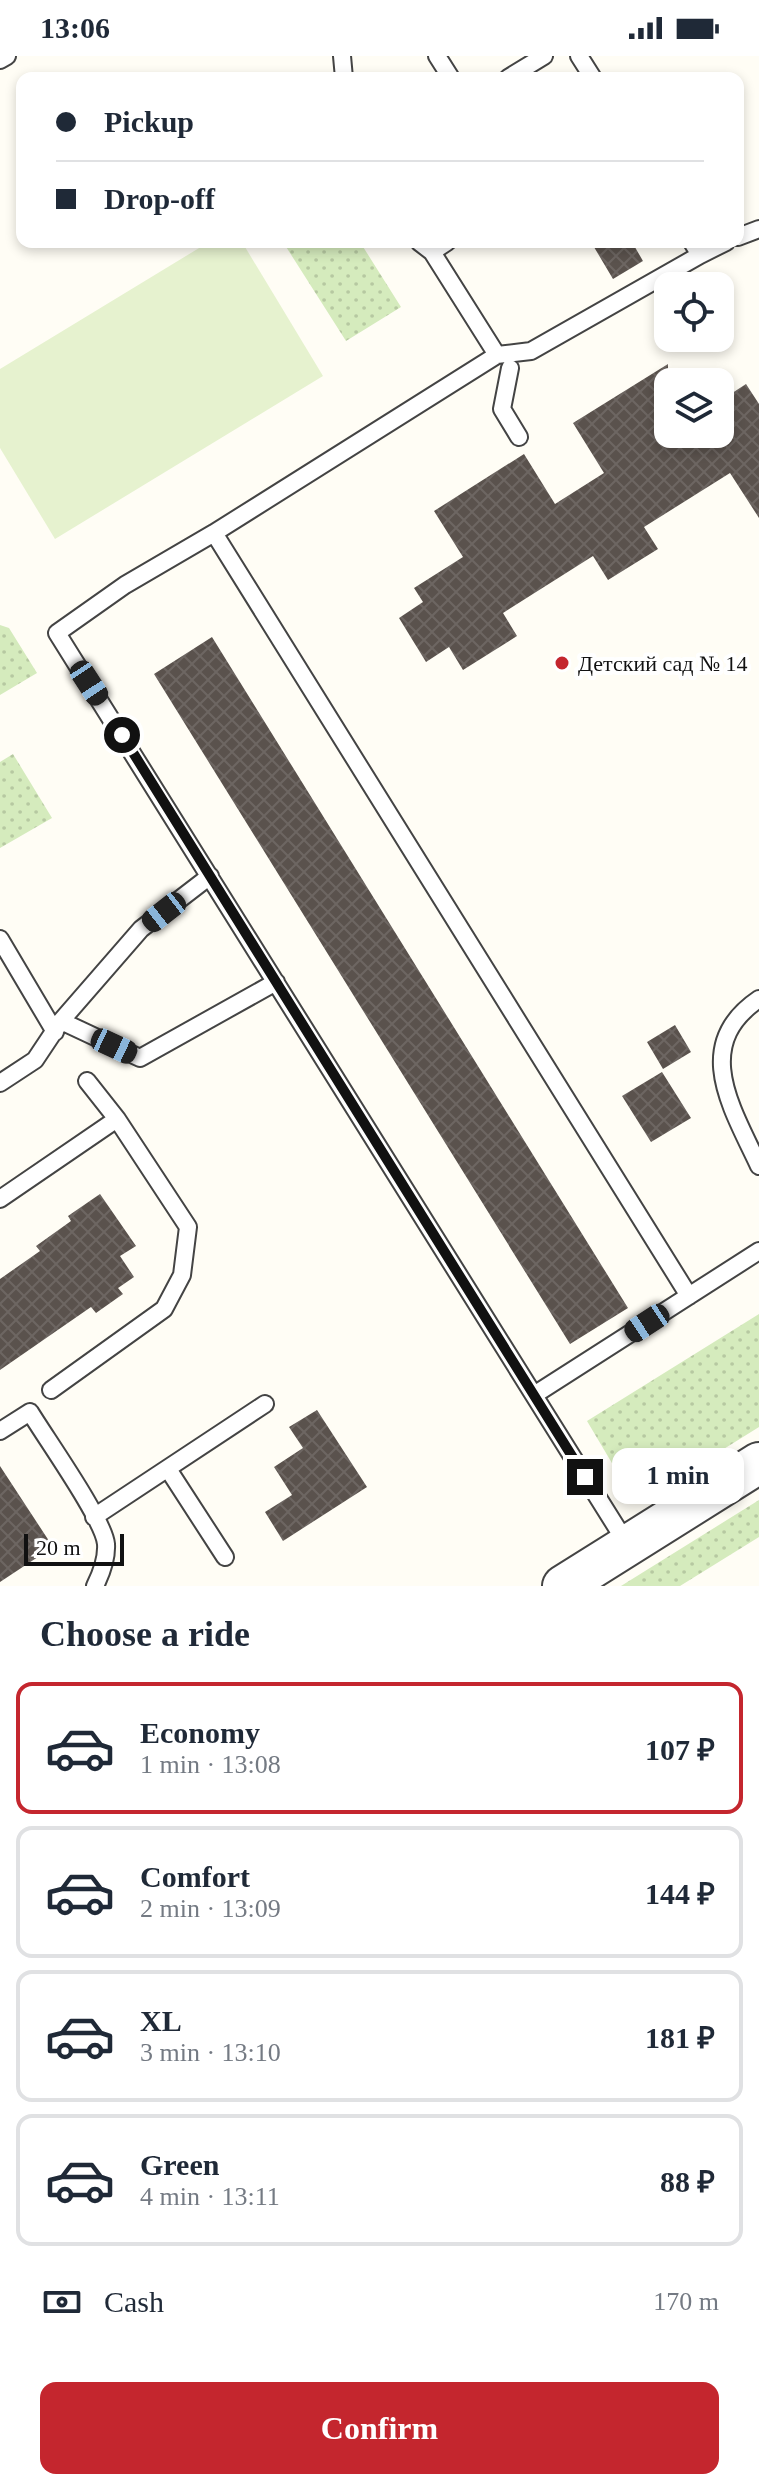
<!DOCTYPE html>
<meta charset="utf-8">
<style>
body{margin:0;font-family:"Times New Roman",serif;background:#f2f2f3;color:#1f2937;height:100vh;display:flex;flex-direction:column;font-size:30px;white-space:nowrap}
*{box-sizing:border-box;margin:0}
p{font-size:26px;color:#747a83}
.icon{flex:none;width:44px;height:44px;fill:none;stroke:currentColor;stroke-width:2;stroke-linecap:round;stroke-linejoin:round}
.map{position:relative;height:1530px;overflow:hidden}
.panel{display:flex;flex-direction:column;background:#fff;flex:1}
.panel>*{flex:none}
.top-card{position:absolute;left:16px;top:16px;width:728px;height:176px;border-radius:16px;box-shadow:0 4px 12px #0003;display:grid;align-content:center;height:176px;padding:0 40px;background:#fff}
.controls{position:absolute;left:654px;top:216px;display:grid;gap:16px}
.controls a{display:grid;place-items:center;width:80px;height:80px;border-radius:16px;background:#fff;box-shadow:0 4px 12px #0003;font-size:40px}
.scale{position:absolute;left:24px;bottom:20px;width:100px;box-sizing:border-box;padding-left:8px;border:4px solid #111;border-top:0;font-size:22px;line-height:28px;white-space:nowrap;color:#111;-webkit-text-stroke:6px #fff;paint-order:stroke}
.end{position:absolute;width:36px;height:36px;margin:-18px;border:10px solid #111;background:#fff;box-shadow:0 0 0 4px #fff}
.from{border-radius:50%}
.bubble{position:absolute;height:56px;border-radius:16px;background:#fff;box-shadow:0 4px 12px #0003;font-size:26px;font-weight:800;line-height:56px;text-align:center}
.car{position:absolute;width:24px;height:48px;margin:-24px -12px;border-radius:10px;box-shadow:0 0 6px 2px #0007;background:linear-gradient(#222 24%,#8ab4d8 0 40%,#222 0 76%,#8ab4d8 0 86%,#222 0)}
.top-card b{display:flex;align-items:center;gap:28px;height:76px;font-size:30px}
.top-card b+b{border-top:2px solid #e0e1e3}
.top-card i{width:20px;height:20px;background:#1f2937}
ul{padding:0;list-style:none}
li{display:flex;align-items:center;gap:24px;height:132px;margin:0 16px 12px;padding:0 24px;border:4px solid #e0e1e3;border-radius:16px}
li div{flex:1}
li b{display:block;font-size:30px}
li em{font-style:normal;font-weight:800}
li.selected{border-color:#c4262e}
li>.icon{width:72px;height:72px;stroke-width:1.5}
h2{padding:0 40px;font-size:36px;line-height:96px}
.pay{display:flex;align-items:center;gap:20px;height:88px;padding:0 40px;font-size:30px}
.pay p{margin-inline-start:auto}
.action{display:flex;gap:16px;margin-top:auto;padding:16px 40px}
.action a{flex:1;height:92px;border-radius:16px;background:#c4262e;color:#fff;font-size:32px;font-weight:800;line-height:92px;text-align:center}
.status{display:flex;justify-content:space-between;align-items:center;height:56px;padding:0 40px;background:#fff;direction:ltr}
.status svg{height:22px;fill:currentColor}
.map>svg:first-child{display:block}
</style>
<div class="status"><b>13:06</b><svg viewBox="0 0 49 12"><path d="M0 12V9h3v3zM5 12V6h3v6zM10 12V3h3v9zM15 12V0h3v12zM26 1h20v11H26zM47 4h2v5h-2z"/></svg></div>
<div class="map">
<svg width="759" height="1530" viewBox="0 0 759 1530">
<defs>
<pattern id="grass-dots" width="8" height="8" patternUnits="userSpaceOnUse" patternTransform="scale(2)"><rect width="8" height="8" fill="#d5ebbd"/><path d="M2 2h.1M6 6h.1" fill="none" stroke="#b6c8a1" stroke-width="1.8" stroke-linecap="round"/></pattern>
<pattern id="building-cross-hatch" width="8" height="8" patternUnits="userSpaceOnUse" patternTransform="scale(2)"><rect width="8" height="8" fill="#5a524d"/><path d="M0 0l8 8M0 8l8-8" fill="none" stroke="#6d6662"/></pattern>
</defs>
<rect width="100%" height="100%" fill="#fffdf5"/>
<path fill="url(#grass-dots)" d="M283,186h77l41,65 -55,34z
M0,569l9,3 28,45 -37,22z
M13,698l39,64 -52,30v-86z
M759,1258v113l-117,73 -23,-25 -32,-54z
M759,1444v37l-79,49h-59z"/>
<path fill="#e6f2cf" d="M209,186h33l81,134 -268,163 -55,-91v-79z"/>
<path fill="url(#building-cross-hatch)" d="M591,186h41l11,19 -30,18z
M668,308v70h52v-33l26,-17 13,20v114l-29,-45 -86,54 14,22 -50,31 -15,-24 -90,57 14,23 -54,34 -14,-23 -23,15 -27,-44 24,-16 -9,-14 49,-31 -29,-46 90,-57 31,50 49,-31 -31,-50z
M212,581l416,671 -58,36 -416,-670z
M675,969l16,27 -28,17 -16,-27z
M662,1016l29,46 -40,24 -29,-46z
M100,1138l36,52 -16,10 14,21 -16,11 5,6 -27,19 -5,-6 -91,63v-91l40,-28 -4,-5 35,-25 -3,-5z
M317,1354l50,77 -84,54 -18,-29 27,-17 -18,-28 29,-19 -14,-21z
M0,1410l53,81 -53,35z"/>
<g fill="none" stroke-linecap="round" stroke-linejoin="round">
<defs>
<path id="service" d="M342,0l2,22
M437,0l14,22
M579,0l14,22
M0,4l7,-4
M508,22l36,-22
M738,181l21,-8
M419,186l13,10 65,103
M432,196l15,-10
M700,199l26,-13
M510,312l-8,41 17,28
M214,477l-89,52 -68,48 570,911
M0,883l55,93
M759,943c-68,46 -27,109 0,167
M61,965l79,37 136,-76
M0,1027l35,-23 26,-39 80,-92 69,-53
M0,1143l117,-80
M689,1240l-475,-763 283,-178 34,-4 169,-96 -8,-13
M51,1334l113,-81 18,-34 6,-48 -71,-108 -30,-38
M534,1339l225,-144
M0,1375l30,-19c15,25 74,108 76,132 1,15 -5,30 -11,42
M168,1413l57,88
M94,1461l171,-113"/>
<path id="tertiary" d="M563,1530l196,-123"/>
</defs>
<use href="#service" stroke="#444" stroke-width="20"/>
<use href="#tertiary" stroke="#444" stroke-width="44"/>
<use href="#service" stroke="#fff" stroke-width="16"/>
<use href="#tertiary" stroke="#fff" stroke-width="40"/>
</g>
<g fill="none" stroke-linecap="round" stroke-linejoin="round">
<path stroke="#111" stroke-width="10" d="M122,679l463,742"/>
</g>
<circle fill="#c4262e" stroke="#fff" stroke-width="3" cx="562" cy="607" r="8"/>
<g text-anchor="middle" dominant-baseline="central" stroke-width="8" stroke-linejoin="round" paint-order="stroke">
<g font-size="22" fill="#111" stroke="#fff" text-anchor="start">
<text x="578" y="607">Детский сад № 14</text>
</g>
</g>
</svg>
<div class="controls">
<a><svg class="icon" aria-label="locate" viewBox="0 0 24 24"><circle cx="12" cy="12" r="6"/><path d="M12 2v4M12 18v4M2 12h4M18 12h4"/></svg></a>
<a><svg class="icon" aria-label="layers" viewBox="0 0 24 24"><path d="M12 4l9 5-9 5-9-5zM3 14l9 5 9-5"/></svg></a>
</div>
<div class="scale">20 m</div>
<i class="end from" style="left:122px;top:679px"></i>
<i class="end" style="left:585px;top:1421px"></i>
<div class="bubble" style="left:612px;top:1392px;width:132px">1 min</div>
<i class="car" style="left:89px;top:627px;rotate:147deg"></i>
<i class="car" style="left:164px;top:856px;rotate:232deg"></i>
<i class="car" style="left:114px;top:990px;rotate:115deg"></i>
<i class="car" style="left:647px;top:1267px;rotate:237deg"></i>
<div class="top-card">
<b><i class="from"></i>Pickup</b>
<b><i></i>Drop-off</b>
</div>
</div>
<section class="panel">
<h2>Choose a ride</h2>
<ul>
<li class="selected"><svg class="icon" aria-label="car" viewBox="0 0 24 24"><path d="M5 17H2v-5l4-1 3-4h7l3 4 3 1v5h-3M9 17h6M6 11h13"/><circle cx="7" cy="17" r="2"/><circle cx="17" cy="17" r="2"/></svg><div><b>Economy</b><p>1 min · 13:08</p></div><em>107 ₽</em></li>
<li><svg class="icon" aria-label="car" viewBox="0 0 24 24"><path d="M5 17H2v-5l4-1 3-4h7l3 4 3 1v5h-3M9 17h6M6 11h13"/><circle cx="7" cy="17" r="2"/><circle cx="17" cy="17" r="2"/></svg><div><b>Comfort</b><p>2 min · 13:09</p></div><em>144 ₽</em></li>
<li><svg class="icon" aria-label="car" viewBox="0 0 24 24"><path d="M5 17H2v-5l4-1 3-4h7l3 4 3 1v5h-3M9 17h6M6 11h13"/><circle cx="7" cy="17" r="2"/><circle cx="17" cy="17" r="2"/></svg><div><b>XL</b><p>3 min · 13:10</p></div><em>181 ₽</em></li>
<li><svg class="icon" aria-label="car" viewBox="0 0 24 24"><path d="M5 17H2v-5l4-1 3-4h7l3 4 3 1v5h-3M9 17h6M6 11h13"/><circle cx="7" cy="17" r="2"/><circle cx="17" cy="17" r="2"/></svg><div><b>Green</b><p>4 min · 13:11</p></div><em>88 ₽</em></li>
</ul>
<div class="pay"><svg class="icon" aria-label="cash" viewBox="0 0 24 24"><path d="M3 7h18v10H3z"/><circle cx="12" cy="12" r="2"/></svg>Cash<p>170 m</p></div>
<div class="action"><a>Confirm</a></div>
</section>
